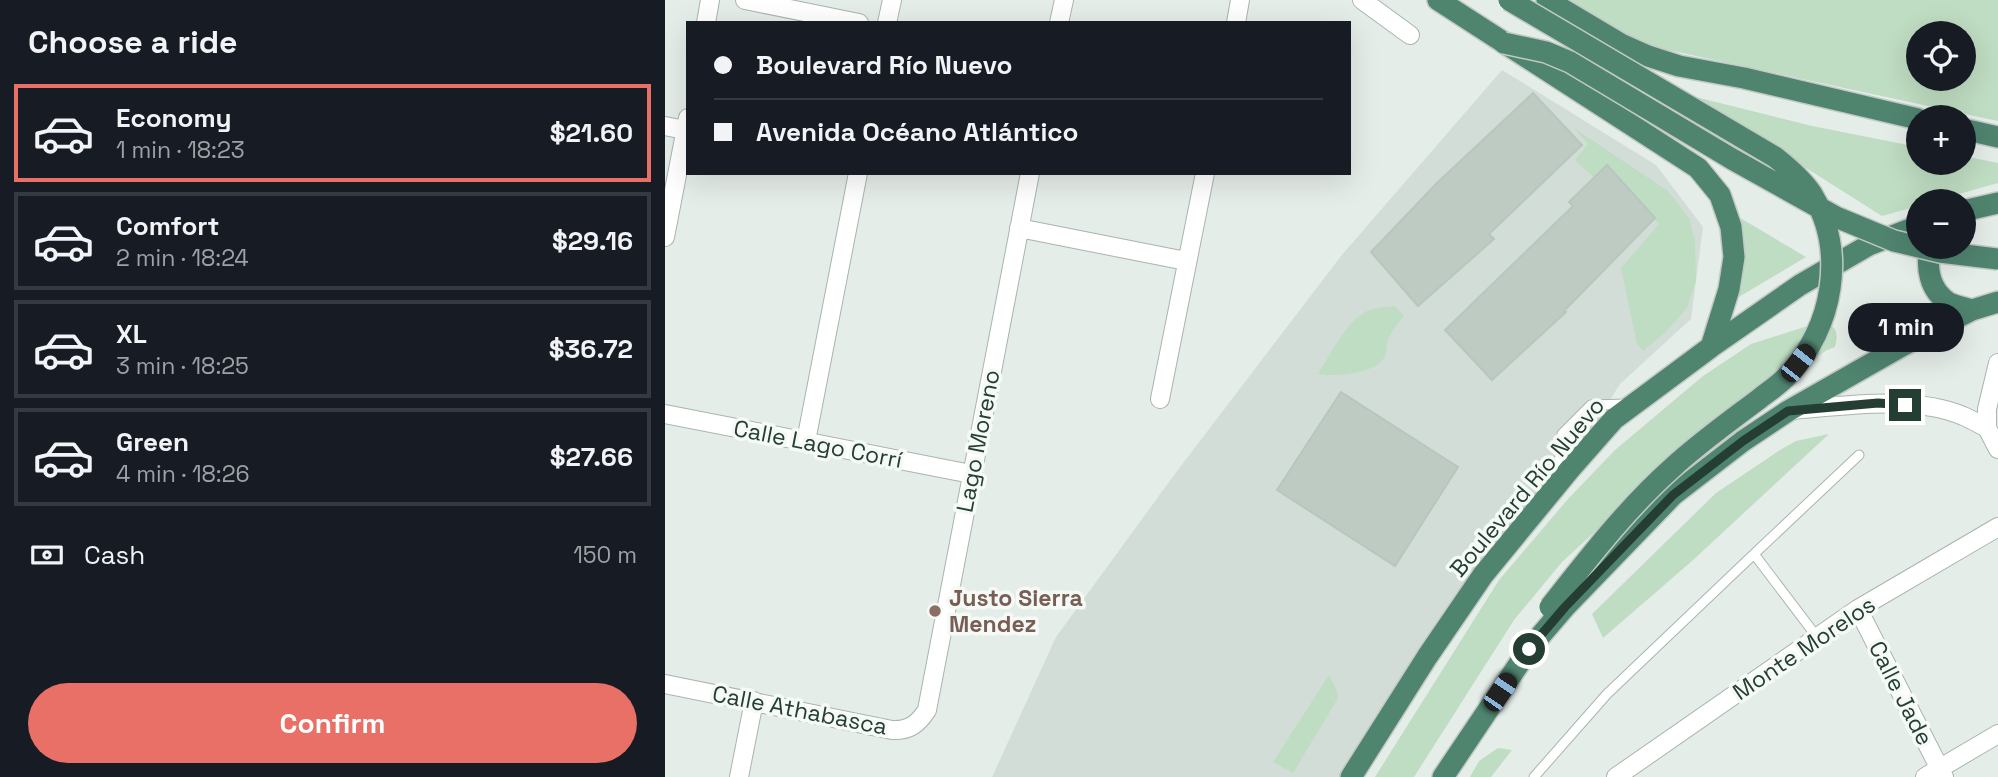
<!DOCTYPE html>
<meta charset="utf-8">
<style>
body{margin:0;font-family:"Space Grotesk",sans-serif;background:#242831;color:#f1f3f6;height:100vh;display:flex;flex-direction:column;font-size:26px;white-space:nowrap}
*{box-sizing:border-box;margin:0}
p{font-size:23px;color:#9ea1a6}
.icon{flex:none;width:38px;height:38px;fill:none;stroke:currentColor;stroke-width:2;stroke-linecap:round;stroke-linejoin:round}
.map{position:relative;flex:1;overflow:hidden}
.panel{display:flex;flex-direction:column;background:#171b24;width:665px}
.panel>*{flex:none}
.top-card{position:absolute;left:21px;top:21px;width:665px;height:154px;border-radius:0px;box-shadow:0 7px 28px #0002;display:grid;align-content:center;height:154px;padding:0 28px;background:#171b24}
.tools{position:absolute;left:1241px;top:21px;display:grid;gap:14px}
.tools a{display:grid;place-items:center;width:70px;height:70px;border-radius:50%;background:#171b24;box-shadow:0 7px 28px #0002;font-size:35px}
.end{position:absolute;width:32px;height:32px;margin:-16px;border:9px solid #253e33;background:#fff;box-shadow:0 0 0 4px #fff}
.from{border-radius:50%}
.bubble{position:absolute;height:49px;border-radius:24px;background:#171b24;box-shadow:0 7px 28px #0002;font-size:23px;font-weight:700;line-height:49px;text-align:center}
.car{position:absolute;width:21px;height:42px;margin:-21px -10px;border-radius:9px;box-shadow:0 0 5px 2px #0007;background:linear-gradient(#222 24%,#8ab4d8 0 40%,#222 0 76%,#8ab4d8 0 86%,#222 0)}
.top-card b{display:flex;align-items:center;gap:24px;height:66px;font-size:26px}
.top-card b+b{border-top:2px solid #363941}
.top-card i{width:18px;height:18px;background:#f1f3f6}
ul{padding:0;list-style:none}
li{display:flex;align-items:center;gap:21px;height:98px;margin:0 14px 10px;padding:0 14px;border:4px solid #363941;border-radius:0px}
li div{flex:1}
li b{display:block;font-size:26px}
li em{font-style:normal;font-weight:700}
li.active{border-color:#e97067}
li>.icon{width:63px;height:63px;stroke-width:1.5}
h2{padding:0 28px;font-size:32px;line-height:84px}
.pay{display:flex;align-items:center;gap:18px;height:77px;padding:0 28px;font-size:26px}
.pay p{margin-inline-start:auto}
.primary-button{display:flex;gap:14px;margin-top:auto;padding:14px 28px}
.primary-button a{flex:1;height:80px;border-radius:42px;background:#e97067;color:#fff;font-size:28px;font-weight:700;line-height:80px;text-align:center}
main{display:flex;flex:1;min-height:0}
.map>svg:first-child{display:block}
</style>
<main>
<section class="panel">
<h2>Choose a ride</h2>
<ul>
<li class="active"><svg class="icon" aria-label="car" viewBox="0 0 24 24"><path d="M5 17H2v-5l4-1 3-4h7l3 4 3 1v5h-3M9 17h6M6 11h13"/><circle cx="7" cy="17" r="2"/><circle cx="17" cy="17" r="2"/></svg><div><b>Economy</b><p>1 min · 18:23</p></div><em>$21.60</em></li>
<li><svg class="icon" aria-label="car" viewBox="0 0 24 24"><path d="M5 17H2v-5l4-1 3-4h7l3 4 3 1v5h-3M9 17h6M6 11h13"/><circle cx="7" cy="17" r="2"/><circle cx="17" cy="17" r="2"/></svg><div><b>Comfort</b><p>2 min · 18:24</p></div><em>$29.16</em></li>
<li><svg class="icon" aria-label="car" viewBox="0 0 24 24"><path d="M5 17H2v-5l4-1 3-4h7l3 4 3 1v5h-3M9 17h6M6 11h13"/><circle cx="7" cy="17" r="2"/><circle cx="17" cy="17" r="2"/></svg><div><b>XL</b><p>3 min · 18:25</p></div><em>$36.72</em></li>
<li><svg class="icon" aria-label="car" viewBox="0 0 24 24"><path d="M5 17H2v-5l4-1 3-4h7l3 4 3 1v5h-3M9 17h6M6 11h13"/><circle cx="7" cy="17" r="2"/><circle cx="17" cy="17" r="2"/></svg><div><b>Green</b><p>4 min · 18:26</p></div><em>$27.66</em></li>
</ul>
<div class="pay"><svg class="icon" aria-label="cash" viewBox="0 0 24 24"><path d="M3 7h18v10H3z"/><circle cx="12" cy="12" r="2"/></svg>Cash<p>150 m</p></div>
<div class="primary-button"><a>Confirm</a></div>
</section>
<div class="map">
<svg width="1333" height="777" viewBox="0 0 1333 777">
<rect width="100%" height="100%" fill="#e5ede8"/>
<path fill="#d3ddd7" d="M837,70l154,95 47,62 -12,92 -71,65 -63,101 -197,292h-368l64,-140 118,-162 167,-219z"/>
<path fill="#bfddc2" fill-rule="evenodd" d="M886,0h447v121l-353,-76zM1253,33h45v46h-45z
M1027,96l120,30 106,21v16h45l1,-7 34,7v20l-64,18h-16v5l-36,10z
M909,128l94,63 21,27 6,23 1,40 -9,27 -21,24 -23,19 -6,-7 -16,-76 38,-44 -52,-59 -13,13 -19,-18 13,-16z
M1060,209l81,48 -74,44z
M730,306l9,10c-7,9 -15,17 -17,28 -1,4 0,8 -2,12 -8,18 -50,21 -67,18 13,-20 28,-53 49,-63 9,-4 19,-4 28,-5z
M1155,322c16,3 19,9 15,25l-8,3 -141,98 -124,114 -48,58 -100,157h-39l124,-197 69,-81 47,-49 88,-74 48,-32z
M1164,434l-137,127 -89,77 -11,-24 124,-121 64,-43 16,-9z
M664,675l8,16 1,7 -45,75 -20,-11z
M833,748l14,2 -21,27h-21l9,-16z"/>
<path fill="#bdcbc3" stroke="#b7c6be" stroke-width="2" d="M868,93l49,52 -93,89 5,5 -76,67 -47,-54 66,-69z
M942,165l48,53 -91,93 2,1 -74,68 -47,-50 128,-124 -4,-4z
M676,392l117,75 -63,99 -118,-76z"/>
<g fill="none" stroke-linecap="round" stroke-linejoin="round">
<defs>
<path id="service" d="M893,476l4,-42 29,-29 36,-1
M1152,637l-63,-83 105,-99
M869,777l73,-83 147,-140"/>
<path id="minor" d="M80,0l114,23
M697,0l48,35
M41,23l4,-23
M222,23l5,-23
M394,23l5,-23
M571,23l4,-23
M0,126l20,4
M354,228l167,33
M0,237l23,-119
M1333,363l-11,46v19l11,21
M495,399l45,-226
M1127,410c52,-4 122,-15 171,6 8,3 16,8 24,12
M0,414l306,60
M141,441l52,-268
M1193,609l86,168
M0,684l227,46c17,1 26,-6 35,-20l103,-537
M74,777l15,-76
M951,777l242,-168 140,-82
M1260,777l73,-43"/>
<path id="trunk" d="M773,0l260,168 22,27 11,32 3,30 -5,32 -18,58
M882,0l74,44 27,12 31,10 65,12 174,41
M1298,129l35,8
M1298,211l35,-8
M1265,247c-4,21 -1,43 19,56 7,3 16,5 23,7
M686,777l76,-120 56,-82 87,-106 44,-50 97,-72 89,-62 69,-40 49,-19
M778,777l86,-128 36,-42 108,-112 70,-54 45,-30 114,-65 70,-36 26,-8"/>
</defs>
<use href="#service" stroke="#a8b5ae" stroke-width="11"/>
<use href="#minor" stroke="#a8b5ae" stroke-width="20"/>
<use href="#trunk" stroke="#c2c9c6" stroke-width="24"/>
<use href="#service" stroke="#fff" stroke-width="9"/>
<use href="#minor" stroke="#fff" stroke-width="18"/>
<use href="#trunk" stroke="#4f846f" stroke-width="21"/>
<defs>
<path id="trunk-bridge" d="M844,0l266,157c14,11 27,22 37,37 35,57 21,134 -24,181 -8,9 -19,16 -29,24 -29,22 -60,44 -87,69 -46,41 -84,91 -122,139
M839,43l42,9 24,10 162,97 104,58 58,24 46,11 58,7"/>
</defs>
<use href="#trunk-bridge" stroke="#c2c9c6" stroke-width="24" stroke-linecap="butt"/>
<use href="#trunk-bridge" stroke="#4f846f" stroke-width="21"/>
</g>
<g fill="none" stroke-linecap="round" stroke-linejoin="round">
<path stroke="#253e33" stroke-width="9" d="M864,649l36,-42 108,-112 70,-54 45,-30 90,-8 27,2"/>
</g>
<circle fill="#8d6e63" stroke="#f5faf7" stroke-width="2.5" cx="270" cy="611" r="7"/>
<g text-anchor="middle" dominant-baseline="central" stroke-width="7" stroke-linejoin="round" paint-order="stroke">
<g font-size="23" fill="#253e33" stroke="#f5faf7">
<text transform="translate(313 441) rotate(-79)">Lago Moreno</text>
<text transform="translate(153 444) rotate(11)">Calle Lago Corrí</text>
<text transform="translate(862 487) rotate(-50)">Boulevard Río Nuevo</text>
<text transform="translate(1139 648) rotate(-34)">Monte Morelos</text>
<text transform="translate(1236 693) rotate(63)">Calle Jade</text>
<text transform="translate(135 710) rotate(11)">Calle Athabasca</text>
</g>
<g font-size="23" font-weight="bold" fill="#785e54" stroke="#f5faf7" text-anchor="start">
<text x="284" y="598">Justo Sierra<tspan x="284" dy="26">Mendez</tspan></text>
</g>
</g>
</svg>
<div class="tools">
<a><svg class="icon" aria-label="locate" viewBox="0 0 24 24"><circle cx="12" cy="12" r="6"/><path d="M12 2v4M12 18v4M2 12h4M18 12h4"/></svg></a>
<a>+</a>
<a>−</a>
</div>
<i class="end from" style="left:864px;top:649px"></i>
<i class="end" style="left:1240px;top:405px"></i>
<div class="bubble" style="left:1183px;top:303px;width:116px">1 min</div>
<i class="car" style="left:1133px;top:363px;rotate:38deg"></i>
<i class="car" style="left:835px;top:692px;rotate:34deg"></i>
<div class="top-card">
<b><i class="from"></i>Boulevard Río Nuevo</b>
<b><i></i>Avenida Océano Atlántico</b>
</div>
</div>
</main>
